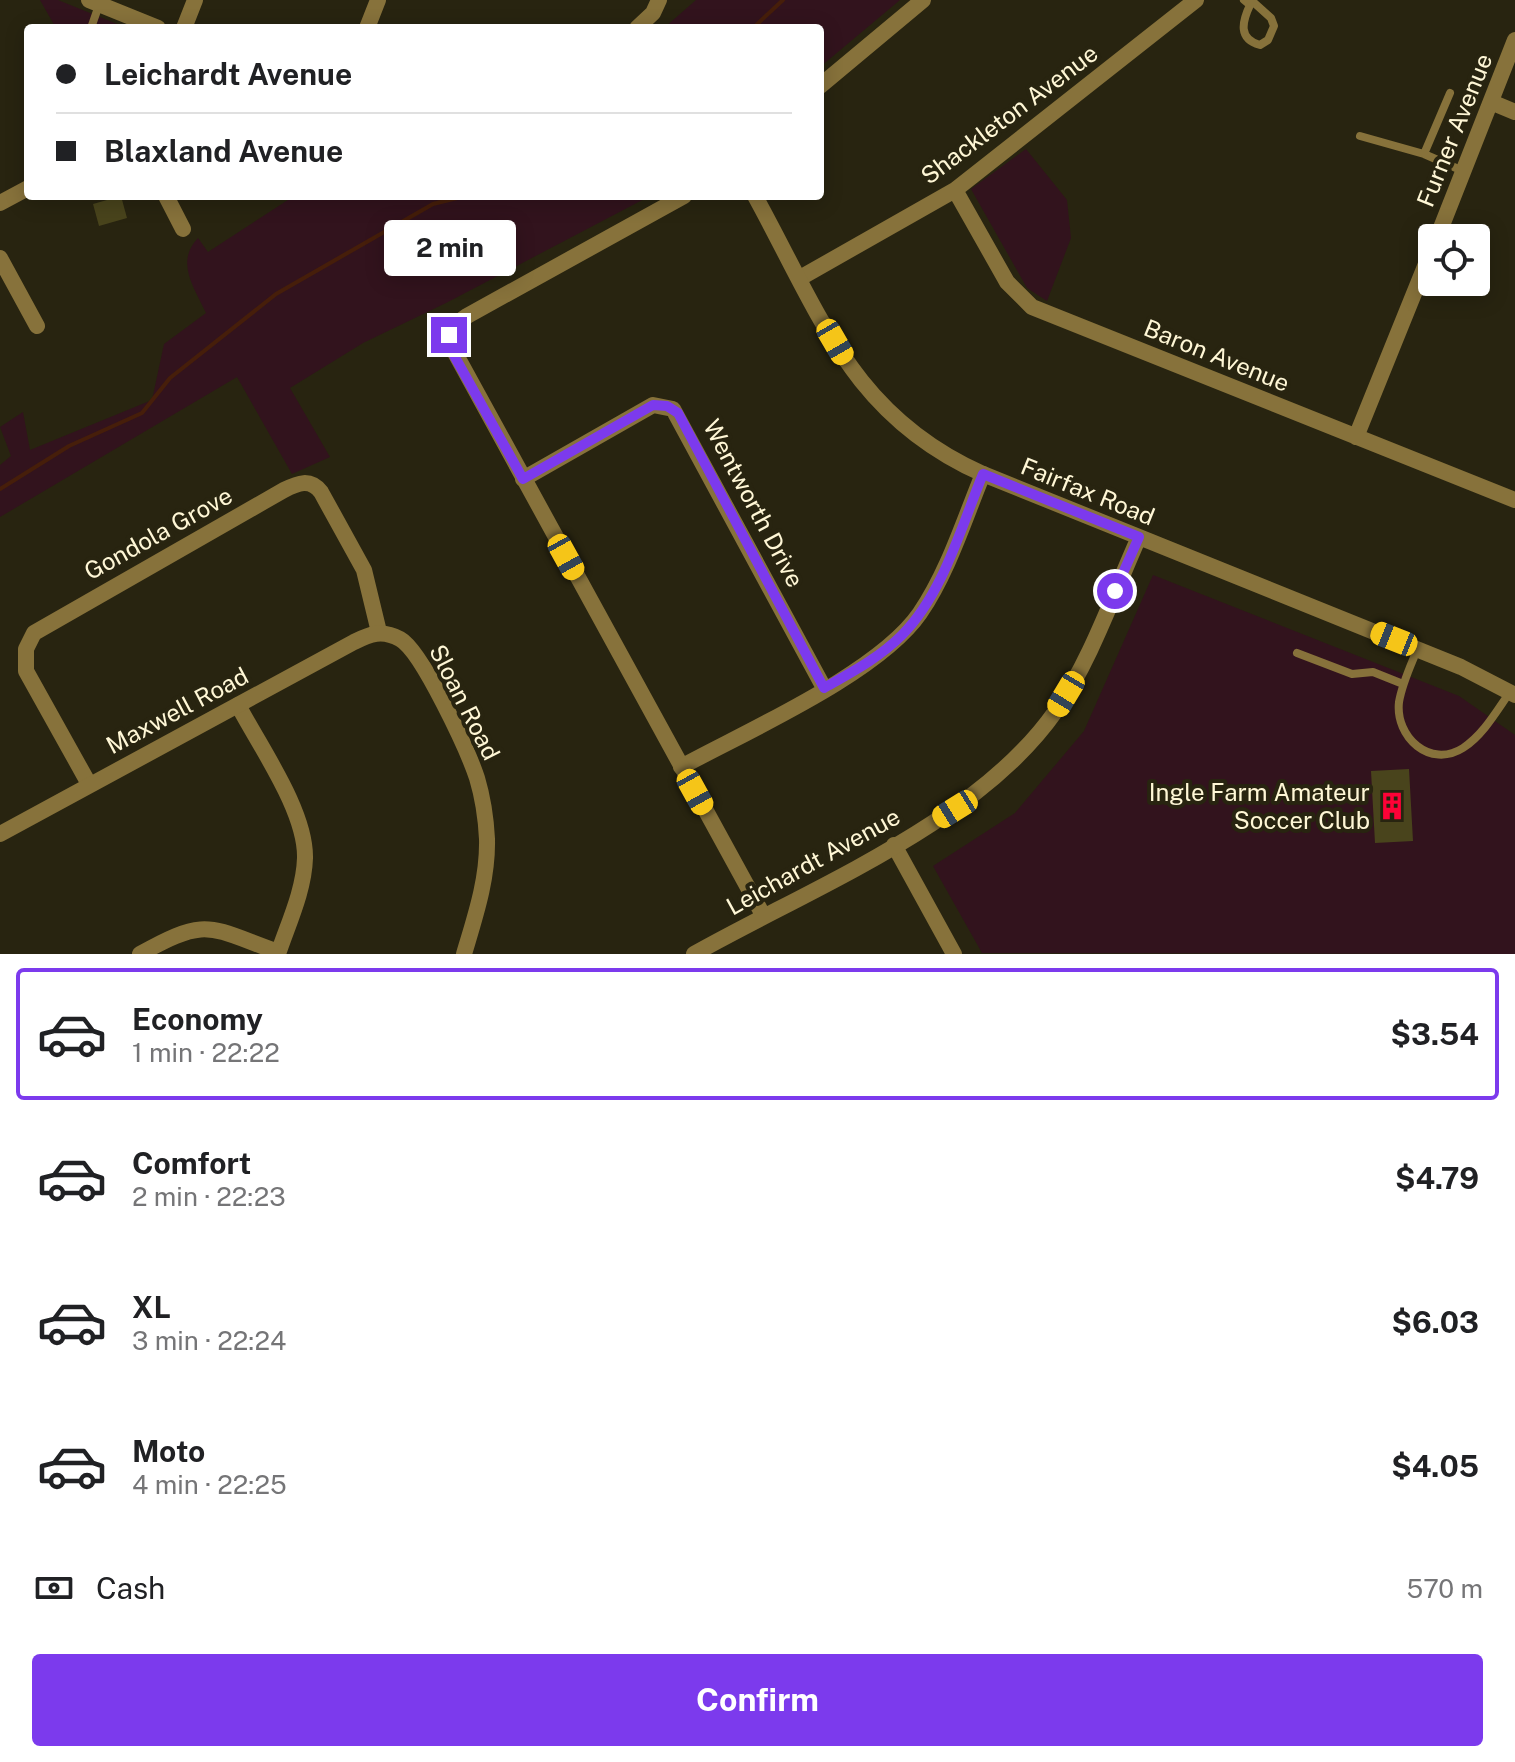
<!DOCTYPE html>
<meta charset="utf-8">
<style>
body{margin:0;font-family:"Public Sans",sans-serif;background:#f2f2f2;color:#202124;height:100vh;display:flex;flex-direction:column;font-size:30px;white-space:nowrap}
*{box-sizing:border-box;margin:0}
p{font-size:26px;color:#757577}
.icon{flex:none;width:44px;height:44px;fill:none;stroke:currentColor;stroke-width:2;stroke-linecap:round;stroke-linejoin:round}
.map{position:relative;height:954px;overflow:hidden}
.drawer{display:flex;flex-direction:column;background:#fff;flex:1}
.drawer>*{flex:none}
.top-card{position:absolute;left:24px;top:24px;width:800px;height:176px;border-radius:8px;box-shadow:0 4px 20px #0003;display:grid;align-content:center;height:176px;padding:0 32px;background:#fff}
.controls{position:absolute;left:1418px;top:224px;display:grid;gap:16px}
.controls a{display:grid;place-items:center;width:72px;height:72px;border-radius:8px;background:#fff;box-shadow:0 4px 20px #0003;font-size:40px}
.end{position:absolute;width:36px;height:36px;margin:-18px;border:10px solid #7c3aed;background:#fff;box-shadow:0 0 0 4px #fff}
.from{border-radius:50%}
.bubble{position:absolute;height:56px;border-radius:8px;background:#fff;box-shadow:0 4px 20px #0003;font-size:26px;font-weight:700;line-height:56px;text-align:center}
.car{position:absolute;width:24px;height:48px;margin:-24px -12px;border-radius:10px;box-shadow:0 0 6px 2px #0007;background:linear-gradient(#f5c518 24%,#345 0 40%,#f5c518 0 76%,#345 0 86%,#f5c518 0)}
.top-card b{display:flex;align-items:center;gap:28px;height:76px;font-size:30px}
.top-card b+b{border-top:2px solid #e0e0e0}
.top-card i{width:20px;height:20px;background:#202124}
ul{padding:14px 0 0;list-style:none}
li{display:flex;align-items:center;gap:24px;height:132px;margin:0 16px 12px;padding:0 16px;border:4px solid transparent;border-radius:8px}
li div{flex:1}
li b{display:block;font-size:30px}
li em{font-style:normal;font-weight:700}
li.current{border-color:#7c3aed}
li>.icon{width:72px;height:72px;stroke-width:1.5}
.pay{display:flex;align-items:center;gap:20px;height:88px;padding:0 32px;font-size:30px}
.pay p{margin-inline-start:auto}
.cta{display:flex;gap:16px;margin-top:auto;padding:16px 32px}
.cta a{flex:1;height:92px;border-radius:8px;background:#7c3aed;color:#fff;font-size:32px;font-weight:700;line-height:92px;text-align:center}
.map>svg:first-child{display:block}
</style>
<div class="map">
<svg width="1515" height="954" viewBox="0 0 1515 954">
<rect width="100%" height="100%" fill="#282410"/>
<path fill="#32131d" d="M40,0h18l69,28h-71z
M696,0h204l-80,67v-39h-156z
M1026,149l41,51 4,38 -24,63 -20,-13 -56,-99z
M294,196h356l-204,107 -83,40 -73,45 40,69 -38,17 -55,-97 -237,140v-52l11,-9 -11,-29 23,-15 7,38 122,-50 12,-56 42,-31c-12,-26 -31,-51 -8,-75l10,14z
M1153,575l306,121 56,39v219l-533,-1 -49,-87 82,-53 69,-82z"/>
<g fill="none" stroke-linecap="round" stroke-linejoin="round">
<path stroke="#461e0a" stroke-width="4" d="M753,28l30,-28
M0,489l69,-43 73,-33 28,-35 106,-84 157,-90 32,-8"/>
</g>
<path fill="#49441c" d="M121,196l6,22 -28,8 -6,-22z
M1409,769l4,72 -38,2 -4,-72z"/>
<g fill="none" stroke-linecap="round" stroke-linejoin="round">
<path stroke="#87723b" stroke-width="8" d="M1244,0l6,5c-8,17 -12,34 10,40l8,-5 6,-14 -3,-8 -20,-18
M91,28l8,-23
M1360,136l64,18 39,17
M1424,154l26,-61
M1417,650c-7,17 -15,34 -18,52 -4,35 31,67 64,46 20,-13 33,-36 47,-56
M1297,653l55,21 21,-2 30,12"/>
<path stroke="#87723b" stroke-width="16" d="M89,0l69,28
M367,28l11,-28
M637,28l16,-15 6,-13
M1491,102l24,10
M955,190l52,92 25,25 483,193
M166,196l17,33
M1437,238l78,-198
M0,258l37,68
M800,278l155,-88 241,-190
M1356,437l76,-188
M523,479l130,-74 20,4 151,279
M238,705c22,42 68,106 67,153 -1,33 -17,66 -27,96
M681,767c66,-36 198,-94 239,-154 28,-41 44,-93 63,-139
M89,784l-63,-113v-22l8,-16 250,-143c14,-7 26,-12 37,2l43,78 15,62
M894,845l60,109
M140,954c68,-38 68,-27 138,-2"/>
<path stroke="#87723b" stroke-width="16" d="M184,28l11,-28
M820,86l103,-86
M684,196l-217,120 -12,9 -7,15 315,575
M755,196c65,118 97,220 228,278l478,193 54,28
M0,203l28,-15
M0,834l354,-192c16,-8 28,-13 46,-3 22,12 68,112 77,139 6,20 9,41 10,61 1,40 -12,78 -23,115
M694,954c117,-66 283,-131 361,-242 36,-52 58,-117 84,-175"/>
</g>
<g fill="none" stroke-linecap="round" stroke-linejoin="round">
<path stroke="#7c3aed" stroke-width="10" d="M449,335l2,15 72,129 130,-74 14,1 11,7 146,275c28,-16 55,-30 78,-53 41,-41 59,-108 81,-161l156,63 -24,54"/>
</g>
<defs>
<symbol id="building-bare" viewBox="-9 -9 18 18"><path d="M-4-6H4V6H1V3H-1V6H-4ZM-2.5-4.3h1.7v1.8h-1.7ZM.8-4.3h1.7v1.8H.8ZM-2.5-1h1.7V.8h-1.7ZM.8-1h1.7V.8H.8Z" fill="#ff0237" stroke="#282410" stroke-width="2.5" paint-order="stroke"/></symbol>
</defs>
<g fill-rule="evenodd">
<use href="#building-bare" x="1372" y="786" width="40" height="40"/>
</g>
<g text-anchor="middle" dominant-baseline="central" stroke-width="8" stroke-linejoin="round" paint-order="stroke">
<g font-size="24" fill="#fff7d6" stroke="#282410">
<text transform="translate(1009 114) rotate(-37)">Shackleton Avenue</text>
<text transform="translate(1454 130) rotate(-68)">Furner Avenue</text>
<text transform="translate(1217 355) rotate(22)">Baron Avenue</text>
<text transform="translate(1088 491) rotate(22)">Fairfax Road</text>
<text transform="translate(754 503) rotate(62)">Wentworth Drive</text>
<text transform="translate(158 533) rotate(-29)">Gondola Grove</text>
<text transform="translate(465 702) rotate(63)">Sloan Road</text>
<text transform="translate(177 710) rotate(-28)">Maxwell Road</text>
<text transform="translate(813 861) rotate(-29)">Leichardt Avenue</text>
</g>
<g font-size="24" fill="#fff7d6" stroke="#282410" text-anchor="end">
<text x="1370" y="792">Ingle Farm Amateur<tspan x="1370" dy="28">Soccer Club</tspan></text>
</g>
</g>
</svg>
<div class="controls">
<a><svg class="icon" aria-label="locate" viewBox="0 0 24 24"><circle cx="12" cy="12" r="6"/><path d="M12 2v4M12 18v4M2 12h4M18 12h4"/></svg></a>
</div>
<i class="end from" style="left:1115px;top:591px"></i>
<i class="end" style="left:449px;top:335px"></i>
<div class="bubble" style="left:384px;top:220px;width:132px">2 min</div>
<i class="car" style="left:835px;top:342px;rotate:150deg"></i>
<i class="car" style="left:566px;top:557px;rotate:151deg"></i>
<i class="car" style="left:1394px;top:639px;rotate:292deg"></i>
<i class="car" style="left:1066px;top:694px;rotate:211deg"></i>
<i class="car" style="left:695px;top:792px;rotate:151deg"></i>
<i class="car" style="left:955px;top:809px;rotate:238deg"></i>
<div class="top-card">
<b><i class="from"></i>Leichardt Avenue</b>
<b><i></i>Blaxland Avenue</b>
</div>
</div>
<section class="drawer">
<ul>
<li class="current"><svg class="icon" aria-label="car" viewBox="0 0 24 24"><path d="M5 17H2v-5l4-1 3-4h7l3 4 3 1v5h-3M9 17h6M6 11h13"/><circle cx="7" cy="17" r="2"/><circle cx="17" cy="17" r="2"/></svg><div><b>Economy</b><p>1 min · 22:22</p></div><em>$3.54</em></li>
<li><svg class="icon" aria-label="car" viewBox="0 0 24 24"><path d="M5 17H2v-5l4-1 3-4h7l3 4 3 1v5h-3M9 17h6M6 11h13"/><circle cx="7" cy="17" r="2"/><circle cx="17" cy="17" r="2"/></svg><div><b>Comfort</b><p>2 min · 22:23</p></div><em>$4.79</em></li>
<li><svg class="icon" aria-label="car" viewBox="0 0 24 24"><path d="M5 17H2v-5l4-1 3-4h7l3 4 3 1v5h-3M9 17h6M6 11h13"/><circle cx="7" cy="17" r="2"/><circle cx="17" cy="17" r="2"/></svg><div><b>XL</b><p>3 min · 22:24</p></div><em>$6.03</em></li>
<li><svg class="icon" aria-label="car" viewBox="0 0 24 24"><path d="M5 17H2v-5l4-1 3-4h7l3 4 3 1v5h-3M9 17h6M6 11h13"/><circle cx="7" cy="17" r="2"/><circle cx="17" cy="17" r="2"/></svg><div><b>Moto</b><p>4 min · 22:25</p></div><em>$4.05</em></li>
</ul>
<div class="pay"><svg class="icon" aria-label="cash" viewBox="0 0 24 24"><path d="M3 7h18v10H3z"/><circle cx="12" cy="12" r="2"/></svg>Cash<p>570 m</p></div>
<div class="cta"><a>Confirm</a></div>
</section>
